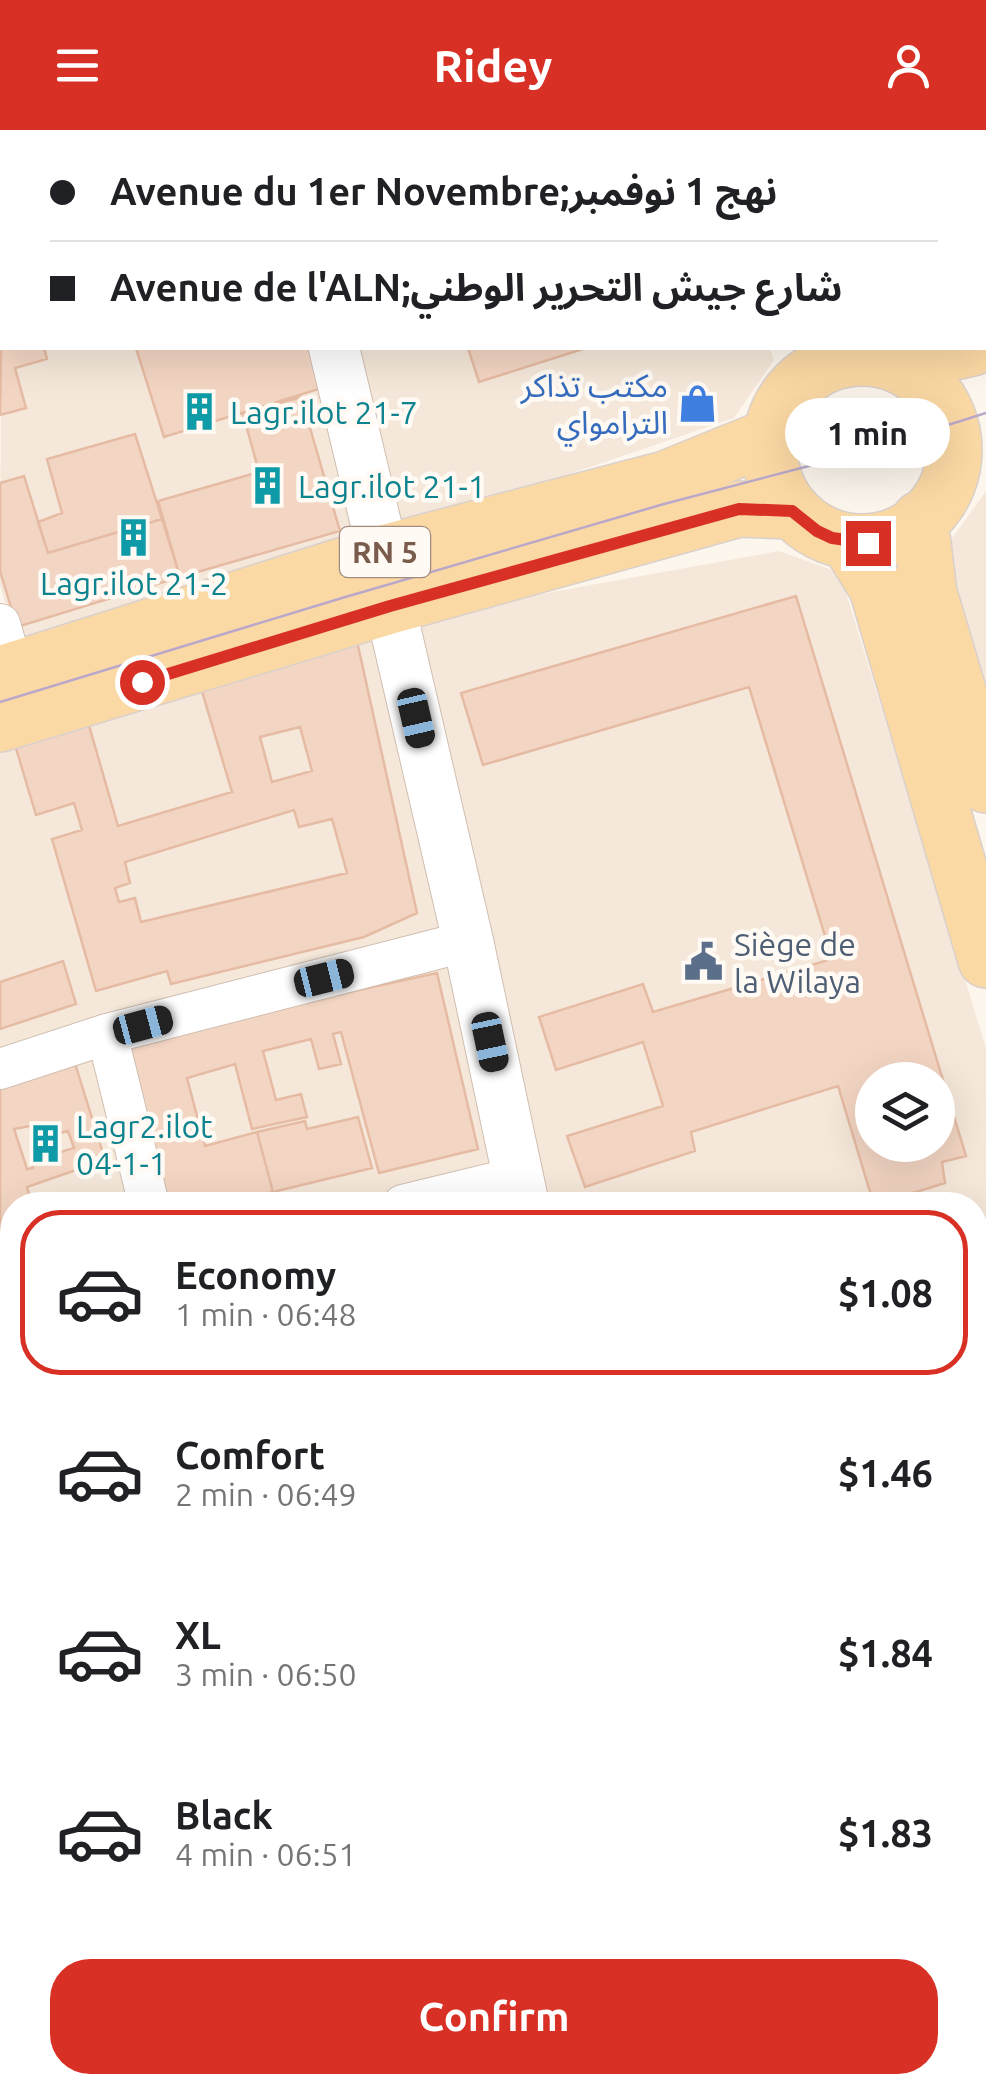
<!DOCTYPE html>
<meta charset="utf-8">
<style>
body{margin:0;font-family:Ubuntu,"Noto Sans Arabic",sans-serif;background:#f2f2f2;color:#202124;height:100vh;display:flex;flex-direction:column;font-size:38px;white-space:nowrap}
*{box-sizing:border-box;margin:0}
p{font-size:32px;color:#757577}
.icon{flex:none;width:55px;height:55px;fill:none;stroke:currentColor;stroke-width:2;stroke-linecap:round;stroke-linejoin:round}
.map{position:relative;flex:1;overflow:hidden}
.side{position:absolute;left:0px;top:1062px;width:988px;height:902px;display:flex;flex-direction:column;background:#fff;border-radius:40px 40px 0 0;box-shadow:0 10px 40px #0002}
.side>*{flex:none}
.banner{position:absolute;left:0px;top:0px;width:988px;height:220px;box-shadow:0 10px 40px #0002;display:grid;align-content:center;height:220px;padding:0 50px;background:#fff}
.tools{position:absolute;left:855px;top:932px;display:grid;gap:20px}
.tools a{display:grid;place-items:center;width:100px;height:100px;border-radius:50%;background:#fff;box-shadow:0 10px 40px #0002;font-size:50px}
.end{position:absolute;width:45px;height:45px;margin:-22px;border:12px solid #d93025;background:#fff;box-shadow:0 0 0 5px #fff}
.from{border-radius:50%}
.bubble{position:absolute;height:70px;border-radius:35px;background:#fff;box-shadow:0 10px 40px #0002;font-size:32px;font-weight:600;line-height:70px;text-align:center}
.car{position:absolute;width:30px;height:60px;margin:-30px -15px;border-radius:12px;box-shadow:0 0 8px 2px #0007;background:linear-gradient(#222 24%,#8ab4d8 0 40%,#222 0 76%,#8ab4d8 0 86%,#222 0)}
.banner b{display:flex;align-items:center;gap:35px;height:95px;font-size:38px}
.banner b+b{border-top:2px solid #e0e0e0}
.banner i{width:25px;height:25px;background:#202124}
ul{padding:18px 0 0;list-style:none}
li{display:flex;align-items:center;gap:30px;height:165px;margin:0 20px 15px;padding:0 30px;border:5px solid transparent;border-radius:40px}
li div{flex:1}
li b{display:block;font-size:38px}
li em{font-style:normal;font-weight:600}
li.selected{border-color:#d93025}
li>.icon{width:90px;height:90px;stroke-width:1.5}
.cta{display:flex;gap:20px;margin-top:auto;padding:20px 50px}
.cta a{flex:1;height:115px;border-radius:40px;background:#d93025;color:#fff;font-size:40px;font-weight:600;line-height:115px;text-align:center}
header{display:flex;justify-content:space-between;align-items:center;height:130px;padding:0 50px;background:#d93025;color:#fff;font-size:45px;font-weight:600}
.map>svg:first-child{display:block}
</style>
<header><svg class="icon" aria-label="menu" viewBox="0 0 24 24"><path d="M4 6h16M4 12h16M4 18h16"/></svg>Ridey<svg class="icon" aria-label="person" viewBox="0 0 24 24"><circle cx="12" cy="8" r="4"/><path d="M4 21q1-7 8-7t8 7"/></svg></header>
<div class="map">
<svg width="986" height="1964" viewBox="0 0 986 1964">
<rect width="100%" height="100%" fill="#fdf6ec"/>
<path fill="#f5e8da" fill-rule="evenodd" d="M300,0h411v2h-410z
M832,0h154v216l-1,-214z
M2,25v193h314l47,194 -344,110 -19,-67z
M352,218h418l4,12 -40,58 -338,115z
M986,361v205l-41,-148z
M779,421l61,22 146,475v1046h-348l-4,-11 341,-1v-877h-435l-131,-587zM872,950h66v65h-66z
M376,497l73,308 -449,124v-317z
M453,825l47,216 -138,34h-202l-40,-163z
M101,919l38,156h-127v100l-12,4v-228z
M0,1699l12,46v134l-12,13z
M12,1907v45l314,1 -12,11h-314v-44z
M356,1953h190l-13,11h-189z"/>
<path fill="#f3d5c3" stroke="#e6bba3" stroke-width="2.5" fill-rule="evenodd" d="M87,0h160v2h-169z
M857,0h129v56l-1,-54z
M2,39v122l-2,1v-122z
M2,161v57h42l3,11 -32,9 11,40 -26,7z
M136,218h177l12,39 -161,50z
M468,218h118l-107,34z
M301,267l39,134 -160,46 -22,-76 101,-29 -16,-58z
M135,304l27,85 -114,34 -10,-31 24,-9 -15,-54z
M24,346l24,77 114,-34 18,58 -163,50 -17,-56v-88z
M796,466l170,560 -24,6 3,21 -71,22 -36,-119 -147,46 4,19 -110,36 -18,-51 96,-30 -20,-64 -87,28 -17,-53 104,-33 10,28 179,-53 -83,-272 -266,78 -22,-72zM872,950h66v65h-66z
M357,511l60,272 -53,24 -193,47 -4,-13 -71,20 -44,-152 30,-9 -8,-27 -38,12 -21,-70 73,-23 30,104 114,-34 -31,-104z
M300,597l12,44 -40,11 -12,-45z
M294,680l5,17 33,-8 15,54 -206,49 -6,-24 -16,4 -4,-14 15,-5 -5,-21z
M63,831l13,43 -76,25v-47z
M437,843l41,176 -99,24 -38,-141 -8,2 8,30 -22,5 -8,-30 -48,12 13,49 25,-6 6,23 -55,12 -17,-65 -48,14 18,68 52,-14 16,60 -49,13h-58l-42,-164z
M73,927l32,103 -78,27 5,18h-20v64l-12,5v-192z
M358,987l14,51 -99,24 -16,-60 48,-11 2,8z
M30,996l4,14 34,-9 6,17 -43,13 2,7 -6,1 -13,-40z
M12,1207v441l-12,-47v-390z
M975,1353l11,36v42l-11,3z
M4,1377l8,24v20l-12,4v-47z
M986,1482v90l-11,4v-91z
M12,1776v38l-12,10v-41z
M12,1915v37h67l11,12h-90v-36z
M111,1952h30l14,12h-58z
M168,1952h111l-12,12h-111z
M359,1952h44l-12,12h-44z
M408,1952h84l-11,12h-77l-4,-3z
M662,1952h164l4,12h-165z"/>
<g fill="none" stroke-linecap="round" stroke-linejoin="round">
<defs>
<path id="service" d="M532,2l7,-2
M975,1716l11,-2
M879,1952l3,12"/>
<path id="minor" d="M43,2l8,-2
M0,16l2,-1
M0,494l13,46
M107,904l42,171
M0,939l107,-35 361,-93
M403,1075l115,-28
M0,1189l12,-4
M0,1659l12,46
M0,1906l12,-13
M329,1964l12,-12
M549,1964l13,-12"/>
<path id="tertiary" d="M282,0l1,2
M334,218l49,205
M390,476l78,335 56,264
M621,1952l3,12"/>
<path id="primary" d="M733,0v2
M793,0l1,2
M770 320a92 92 0 1 1 184 0a92 92 0 1 1-184 0Z
M899,235l73,-17
M920,389l9,74 57,192
M848,411l29,47 109,372
M0,544l383,-121 282,-74 106,-43
M0,594l390,-118 349,-97 53,2"/>
</defs>
<use href="#service" stroke="#d1beb0" stroke-width="22"/>
<use href="#minor" stroke="#d1beb0" stroke-width="42"/>
<use href="#tertiary" stroke="#d1beb0" stroke-width="52"/>
<use href="#primary" stroke="#dad1cd" stroke-width="58"/>
<use href="#service" stroke="#fff" stroke-width="20"/>
<use href="#minor" stroke="#fff" stroke-width="40"/>
<use href="#tertiary" stroke="#fff" stroke-width="50"/>
<use href="#primary" stroke="#fbd9a5" stroke-width="55"/>
<path stroke="#b9a8c9" stroke-width="2.5" d="M0,572l342,-104 322,-94 202,-53 120,-38"/>
</g>
<g fill="none" stroke-linecap="round" stroke-linejoin="round">
<path stroke="#d93025" stroke-width="12" d="M142,552l248,-76 349,-97 53,2 25,20 15,7 36,5"/>
</g>
<defs>
<symbol id="shop-bare" viewBox="-9 -9 18 18"><path d="M-5-2.5h2.3a2.7 3.5 0 0 1 5.4 0H5L5.5 6h-11ZM-1.5-2.5h3a1.5 2.3 0 0 0-3 0Z" fill="#3f7fe0" stroke="#fffaf3" stroke-width="2.5" paint-order="stroke"/></symbol>
<symbol id="building-bare" viewBox="-9 -9 18 18"><path d="M-4-6H4V6H1V3H-1V6H-4ZM-2.5-4.3h1.7v1.8h-1.7ZM.8-4.3h1.7v1.8H.8ZM-2.5-1h1.7V.8h-1.7ZM.8-1h1.7V.8H.8Z" fill="#0f9aa8" stroke="#fffaf3" stroke-width="2.5" paint-order="stroke"/></symbol>
<symbol id="civic-bare" viewBox="-9 -9 18 18"><path d="M-.6-6.5H3V-4.5H.6V-3L4-1V1h2V6H-6V1h2V-1L-.6-3ZM-1.2 2.5V6h2.4V2.5Z" fill="#5c6f8a" stroke="#fffaf3" stroke-width="2.5" paint-order="stroke"/></symbol>
</defs>
<g fill-rule="evenodd">
<use href="#shop-bare" x="670" y="246" width="55" height="55"/>
<use href="#building-bare" x="172" y="254" width="55" height="55"/>
<use href="#building-bare" x="240" y="328" width="55" height="55"/>
<use href="#building-bare" x="106" y="380" width="55" height="55"/>
<use href="#civic-bare" x="676" y="804" width="55" height="55"/>
<use href="#building-bare" x="18" y="986" width="55" height="55"/>
</g>
<g text-anchor="middle" dominant-baseline="central" stroke-width="9" stroke-linejoin="round" paint-order="stroke">
<rect fill="#fffaf3" stroke="#a28b7f" stroke-width="2.5" x="340" y="397" width="90" height="50" rx="8"/>
<g font-size="30" font-weight="bold" fill="#7a5c4d">
<text x="385" y="422">RN 5</text>
</g>
<g font-size="32" fill="#366cbe" stroke="#fffaf3" text-anchor="end">
<text x="668" y="255">مكتب تذاكر<tspan x="668" dy="37">الترامواي</tspan></text>
</g>
<g font-size="32" fill="#0d838f" stroke="#fffaf3" text-anchor="start">
<text x="230" y="282">Lagr.ilot 21-7</text>
<text x="298" y="356">Lagr.ilot 21-1</text>
<text x="134" y="453" text-anchor="middle">Lagr.ilot 21-2</text>
<text x="76" y="996">Lagr2.ilot<tspan x="76" dy="37">04-1-1</tspan></text>
</g>
<g font-size="32" fill="#4e5e75" stroke="#fffaf3" text-anchor="start">
<text x="734" y="814">Siège de<tspan x="734" dy="37">la Wilaya</tspan></text>
</g>
</g>
</svg>
<div class="tools">
<a><svg class="icon" aria-label="layers" viewBox="0 0 24 24"><path d="M12 4l9 5-9 5-9-5zM3 14l9 5 9-5"/></svg></a>
</div>
<i class="end from" style="left:142px;top:552px"></i>
<i class="end" style="left:868px;top:413px"></i>
<div class="bubble" style="left:785px;top:268px;width:165px">1 min</div>
<i class="car" style="left:416px;top:588px;rotate:167deg"></i>
<i class="car" style="left:324px;top:848px;rotate:76deg"></i>
<i class="car" style="left:143px;top:895px;rotate:75deg"></i>
<i class="car" style="left:490px;top:912px;rotate:168deg"></i>
<div class="banner">
<b><i class="from"></i>Avenue du 1er Novembre;نهج 1 نوفمبر</b>
<b><i></i>Avenue de l'ALN;شارع جيش التحرير الوطني</b>
</div>
<section class="side">
<ul>
<li class="selected"><svg class="icon" aria-label="car" viewBox="0 0 24 24"><path d="M5 17H2v-5l4-1 3-4h7l3 4 3 1v5h-3M9 17h6M6 11h13"/><circle cx="7" cy="17" r="2"/><circle cx="17" cy="17" r="2"/></svg><div><b>Economy</b><p>1 min · 06:48</p></div><em>$1.08</em></li>
<li><svg class="icon" aria-label="car" viewBox="0 0 24 24"><path d="M5 17H2v-5l4-1 3-4h7l3 4 3 1v5h-3M9 17h6M6 11h13"/><circle cx="7" cy="17" r="2"/><circle cx="17" cy="17" r="2"/></svg><div><b>Comfort</b><p>2 min · 06:49</p></div><em>$1.46</em></li>
<li><svg class="icon" aria-label="car" viewBox="0 0 24 24"><path d="M5 17H2v-5l4-1 3-4h7l3 4 3 1v5h-3M9 17h6M6 11h13"/><circle cx="7" cy="17" r="2"/><circle cx="17" cy="17" r="2"/></svg><div><b>XL</b><p>3 min · 06:50</p></div><em>$1.84</em></li>
<li><svg class="icon" aria-label="car" viewBox="0 0 24 24"><path d="M5 17H2v-5l4-1 3-4h7l3 4 3 1v5h-3M9 17h6M6 11h13"/><circle cx="7" cy="17" r="2"/><circle cx="17" cy="17" r="2"/></svg><div><b>Black</b><p>4 min · 06:51</p></div><em>$1.83</em></li>
</ul>
<div class="cta"><a>Confirm</a></div>
</section>
</div>
